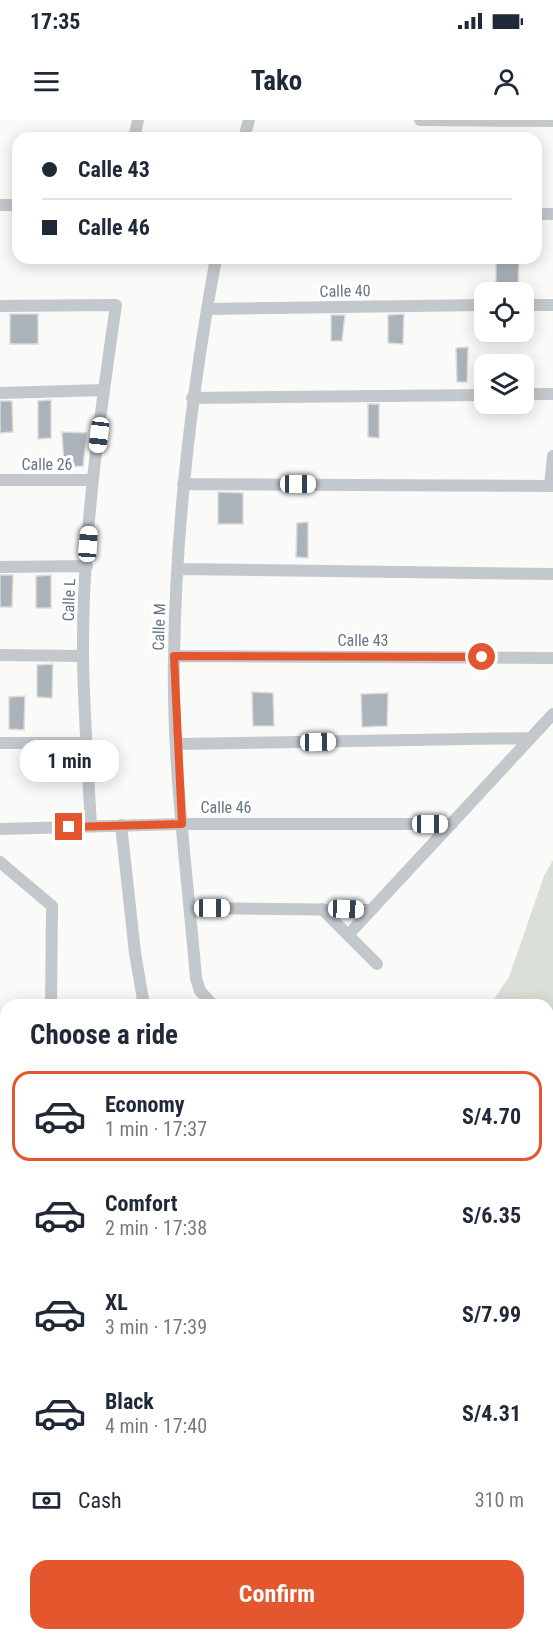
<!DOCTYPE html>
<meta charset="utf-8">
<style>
body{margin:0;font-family:"Roboto Condensed",sans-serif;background:#f6f6f7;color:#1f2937;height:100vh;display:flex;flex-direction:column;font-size:22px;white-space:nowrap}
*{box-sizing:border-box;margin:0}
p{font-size:20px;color:#747a83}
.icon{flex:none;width:33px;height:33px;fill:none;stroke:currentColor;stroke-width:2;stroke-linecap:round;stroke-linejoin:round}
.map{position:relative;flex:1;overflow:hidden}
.details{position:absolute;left:0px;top:879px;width:554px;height:642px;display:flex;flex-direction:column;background:#fff;border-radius:18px 18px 0 0;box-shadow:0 3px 15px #0003}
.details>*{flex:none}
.hud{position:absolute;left:12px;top:12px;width:530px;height:132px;border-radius:18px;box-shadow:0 3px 15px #0003;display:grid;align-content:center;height:132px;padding:0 30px;background:#fff}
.controls{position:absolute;left:474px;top:162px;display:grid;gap:12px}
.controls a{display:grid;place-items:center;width:60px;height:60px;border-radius:12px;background:#fff;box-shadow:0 3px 15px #0003;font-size:30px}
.end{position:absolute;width:27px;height:27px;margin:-14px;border:8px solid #e4572e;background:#fff;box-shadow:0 0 0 3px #fff}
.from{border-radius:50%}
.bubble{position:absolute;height:42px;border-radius:18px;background:#fff;box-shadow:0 3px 15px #0003;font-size:20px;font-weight:700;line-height:42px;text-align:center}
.car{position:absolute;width:18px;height:36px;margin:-18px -9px;border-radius:8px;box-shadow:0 0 4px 2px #0007;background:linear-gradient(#fff 24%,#345 0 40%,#fff 0 76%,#345 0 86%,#fff 0)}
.hud b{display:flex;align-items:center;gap:21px;height:57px;font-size:22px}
.hud b+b{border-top:2px solid #e0e1e3}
.hud i{width:15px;height:15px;background:#1f2937}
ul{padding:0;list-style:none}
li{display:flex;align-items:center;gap:18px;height:90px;margin:0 12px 9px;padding:0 18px;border:3px solid transparent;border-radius:18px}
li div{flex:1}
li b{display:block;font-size:22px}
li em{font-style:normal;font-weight:700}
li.selected{border-color:#e4572e}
li>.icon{width:54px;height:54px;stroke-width:1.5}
h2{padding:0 30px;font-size:27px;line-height:72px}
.pay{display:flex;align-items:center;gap:15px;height:66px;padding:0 30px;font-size:22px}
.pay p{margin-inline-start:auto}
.cta{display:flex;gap:12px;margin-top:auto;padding:12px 30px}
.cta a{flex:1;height:69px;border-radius:18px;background:#e4572e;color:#fff;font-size:24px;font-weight:700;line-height:69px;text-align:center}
.status{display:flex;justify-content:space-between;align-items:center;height:42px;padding:0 30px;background:#fff;direction:ltr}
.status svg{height:16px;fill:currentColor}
header{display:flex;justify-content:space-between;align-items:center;height:78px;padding:0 30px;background:#fff;font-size:27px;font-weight:700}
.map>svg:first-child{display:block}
</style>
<div class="status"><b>17:35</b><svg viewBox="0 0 49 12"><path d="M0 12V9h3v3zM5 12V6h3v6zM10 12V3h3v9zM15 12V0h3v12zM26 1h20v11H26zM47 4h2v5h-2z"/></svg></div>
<header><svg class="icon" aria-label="menu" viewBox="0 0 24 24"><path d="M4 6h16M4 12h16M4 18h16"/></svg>Tako<svg class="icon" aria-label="person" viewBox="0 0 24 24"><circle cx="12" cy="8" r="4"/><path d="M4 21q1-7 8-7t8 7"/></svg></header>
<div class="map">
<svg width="553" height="1521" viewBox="0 0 553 1521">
<rect width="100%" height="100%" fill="#fafaf8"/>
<path fill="#dadfd7" d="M553,740v269l-5,4v-128h-58l19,-28 35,-101z
M81,1515h242l-7,6h-235z"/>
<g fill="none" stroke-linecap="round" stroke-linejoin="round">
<path stroke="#bbc7cb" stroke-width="14" d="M64,1521l5,-6"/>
</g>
<path fill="#aab3b9" stroke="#dcdcda" stroke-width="1.5" d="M496,138h23l-1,32 -22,-1z
M10,194h28v30h-28z
M404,194l-1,30 -15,-1v-28z
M331,195h14l-3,26h-11z
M468,227l-1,35h-10l-1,-34z
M51,280v38l-13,1v-38z
M0,281h12l1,31 -13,1z
M368,284h11v34l-11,-1z
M62,312l25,1 -4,33 -19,1z
M218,372l25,1v31h-25z
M308,402v36l-12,-1 1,-34z
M0,455h13l-1,32h-12z
M51,455v33h-15v-32z
M53,544l-1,34 -15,-1v-32z
M252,572l21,1 1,33h-21z
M388,573l-1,33 -25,1 -1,-33z
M25,576l-1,34 -15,-1v-32z"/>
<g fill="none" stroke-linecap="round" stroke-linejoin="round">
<path stroke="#c3c8cc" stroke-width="12" d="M420,0l133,1
M134,18l4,-18
M244,18l5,-18
M0,85h18
M536,94h17
M524,185h29
M0,186l116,-1c-17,117 -34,235 -33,353 1,56 5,112 8,168
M207,189l277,-4
M0,273l104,-3
M524,274h29
M192,278l292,-3
M0,360h93
M183,364l370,2
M550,366l3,-30
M0,447l87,-1
M178,449l375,5
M0,535l83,1
M174,536l379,2
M0,623h86
M176,624l355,-6
M121,705l14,128 9,52
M0,709l182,-5h270
M0,742l52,44 -1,99
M190,788l180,2
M322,789l55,55
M348,815l205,-221
M213,885l-13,-14 -4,-13c-9,-107 -24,-214 -22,-322 2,-134 18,-267 42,-398
M0,954h6
M548,1186l5,4
M0,1305h6
M548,1325l5,5
M0,1386h6
M0,1457l6,-7
M369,1515l6,6
M47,1521l5,-6
M81,1521l5,-6"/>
</g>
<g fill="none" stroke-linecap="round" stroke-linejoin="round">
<path stroke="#e4572e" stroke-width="8" d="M69,707l113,-3 -8,-168 308,1"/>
</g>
<g text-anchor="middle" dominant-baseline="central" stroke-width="6" stroke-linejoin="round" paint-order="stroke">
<g font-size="16" fill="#657683" stroke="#fff">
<text transform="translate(345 171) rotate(-1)">Calle 40</text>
<text x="47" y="344">Calle 26</text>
<text transform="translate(69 480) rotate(-88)">Calle L</text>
<text transform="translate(159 507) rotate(-88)">Calle M</text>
<text x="363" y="520">Calle 43</text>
<text x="226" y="687">Calle 46</text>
</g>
</g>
</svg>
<div class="controls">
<a><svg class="icon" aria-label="locate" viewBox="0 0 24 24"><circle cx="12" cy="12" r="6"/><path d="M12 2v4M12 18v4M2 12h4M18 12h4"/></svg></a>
<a><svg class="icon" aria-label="layers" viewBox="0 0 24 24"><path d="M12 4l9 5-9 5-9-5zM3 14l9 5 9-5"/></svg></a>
</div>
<i class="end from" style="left:482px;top:537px"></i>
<i class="end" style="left:69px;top:707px"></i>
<div class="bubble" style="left:20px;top:620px;width:99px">1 min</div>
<i class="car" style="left:99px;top:315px;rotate:187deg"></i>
<i class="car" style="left:298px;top:364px;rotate:90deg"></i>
<i class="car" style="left:88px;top:424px;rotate:4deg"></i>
<i class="car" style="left:318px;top:622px;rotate:89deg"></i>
<i class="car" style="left:430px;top:704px;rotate:90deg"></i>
<i class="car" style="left:212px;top:788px;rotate:90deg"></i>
<i class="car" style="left:346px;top:789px;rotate:92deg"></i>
<div class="hud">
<b><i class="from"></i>Calle 43</b>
<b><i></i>Calle 46</b>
</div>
<section class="details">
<h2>Choose a ride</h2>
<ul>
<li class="selected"><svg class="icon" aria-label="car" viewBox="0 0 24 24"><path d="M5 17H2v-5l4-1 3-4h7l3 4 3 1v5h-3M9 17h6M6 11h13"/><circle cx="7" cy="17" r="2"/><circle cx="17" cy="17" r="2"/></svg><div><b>Economy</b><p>1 min · 17:37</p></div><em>S/4.70</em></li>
<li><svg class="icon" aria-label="car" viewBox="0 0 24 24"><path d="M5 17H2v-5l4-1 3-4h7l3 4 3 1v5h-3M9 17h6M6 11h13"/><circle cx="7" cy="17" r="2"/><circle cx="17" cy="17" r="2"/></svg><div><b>Comfort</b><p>2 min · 17:38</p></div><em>S/6.35</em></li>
<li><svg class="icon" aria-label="car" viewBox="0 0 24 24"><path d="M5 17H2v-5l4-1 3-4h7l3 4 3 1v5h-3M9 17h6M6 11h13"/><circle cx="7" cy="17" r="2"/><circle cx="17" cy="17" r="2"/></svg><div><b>XL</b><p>3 min · 17:39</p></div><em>S/7.99</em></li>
<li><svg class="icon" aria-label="car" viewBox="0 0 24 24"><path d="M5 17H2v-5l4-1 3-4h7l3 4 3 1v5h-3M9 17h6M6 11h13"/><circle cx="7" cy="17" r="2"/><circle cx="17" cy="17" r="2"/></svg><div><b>Black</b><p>4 min · 17:40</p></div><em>S/4.31</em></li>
</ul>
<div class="pay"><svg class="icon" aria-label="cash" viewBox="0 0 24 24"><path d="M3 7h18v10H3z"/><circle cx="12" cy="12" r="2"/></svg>Cash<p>310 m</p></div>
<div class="cta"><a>Confirm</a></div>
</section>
</div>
